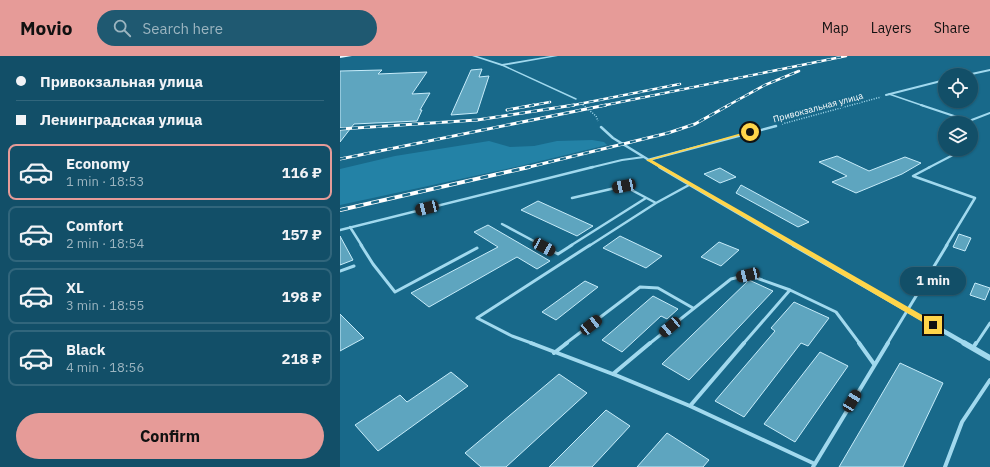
<!DOCTYPE html>
<meta charset="utf-8">
<style>
body{margin:0;font-family:"IBM Plex Sans",sans-serif;background:#1f5971;color:#f1f3f6;height:100vh;display:flex;flex-direction:column;font-size:15px;white-space:nowrap}
*{box-sizing:border-box;margin:0}
p{font-size:13px;color:#9cb5c0}
.icon{flex:none;width:22px;height:22px;fill:none;stroke:currentColor;stroke-width:2;stroke-linecap:round;stroke-linejoin:round}
.map{position:relative;flex:1;overflow:hidden}
.drawer{display:flex;flex-direction:column;background:#124f68;width:340px}
.drawer>*{flex:none}
.guide{display:grid;align-content:center;height:88px;padding:0 16px;background:#124f68}
.tools{position:absolute;left:598px;top:12px;display:grid;gap:8px}
.tools a{display:grid;place-items:center;width:40px;height:40px;border-radius:50%;background:#124f68;box-shadow:0 1px 3px #0004,0 0 0 1px #31667c;font-size:20px}
.end{position:absolute;width:18px;height:18px;margin:-9px;border:5px solid #ffd54a;background:#111;box-shadow:0 0 0 2px #111}
.from{border-radius:50%}
.bubble{position:absolute;height:28px;border-radius:14px;background:#124f68;box-shadow:0 1px 3px #0004,0 0 0 1px #31667c;font-size:13px;font-weight:700;line-height:28px;text-align:center}
.car{position:absolute;width:12px;height:24px;margin:-12px -6px;border-radius:5px;box-shadow:0 0 3px 1px #0007;background:linear-gradient(#222 24%,#8ab4d8 0 40%,#222 0 76%,#8ab4d8 0 86%,#222 0)}
.guide b{display:flex;align-items:center;gap:14px;height:38px;font-size:15px}
.guide b+b{border-top:1px solid #31667c}
.guide i{width:10px;height:10px;background:#f1f3f6}
ul{padding:0;list-style:none}
li{display:flex;align-items:center;gap:12px;height:56px;margin:0 8px 6px;padding:0 8px;border:2px solid #31667c;border-radius:8px}
li div{flex:1}
li b{display:block;font-size:15px}
li em{font-style:normal;font-weight:700}
li.current{border-color:#e69b98}
li>.icon{width:36px;height:36px;stroke-width:1.5}
.button{display:flex;gap:8px;margin-top:auto;padding:8px 16px}
.button a{flex:1;height:46px;border-radius:24px;background:#e69b98;color:#111;font-size:16px;font-weight:700;line-height:46px;text-align:center}
header{display:flex;align-items:center;gap:24px;box-sizing:border-box;height:56px;padding:0 20px;background:#e69b98;color:#111}
header strong{font-size:19px}
nav{display:flex;gap:22px;margin-inline-start:auto;font-size:14px}
.search{width:280px;height:36px;background:#1f5971;display:flex;align-items:center;gap:10px;box-sizing:border-box;padding:0 14px;border-radius:22px;color:#9cb5c0;font-size:15px}
main{display:flex;flex:1;min-height:0}
.map>svg:first-child{display:block}
</style>
<header>
<strong>Movio</strong>
<div class="search"><svg class="icon" aria-label="search" viewBox="0 0 24 24"><circle cx="10" cy="10" r="6"/><path d="M15 15l6 6"/></svg>Search here</div>
<nav><a>Map</a><a>Layers</a><a>Share</a></nav>
</header>
<main>
<section class="drawer">
<div class="guide">
<b><i class="from"></i>Привокзальная улица</b>
<b><i></i>Ленинградская улица</b>
</div>
<ul>
<li class="current"><svg class="icon" aria-label="car" viewBox="0 0 24 24"><path d="M5 17H2v-5l4-1 3-4h7l3 4 3 1v5h-3M9 17h6M6 11h13"/><circle cx="7" cy="17" r="2"/><circle cx="17" cy="17" r="2"/></svg><div><b>Economy</b><p>1 min · 18:53</p></div><em>116 ₽</em></li>
<li><svg class="icon" aria-label="car" viewBox="0 0 24 24"><path d="M5 17H2v-5l4-1 3-4h7l3 4 3 1v5h-3M9 17h6M6 11h13"/><circle cx="7" cy="17" r="2"/><circle cx="17" cy="17" r="2"/></svg><div><b>Comfort</b><p>2 min · 18:54</p></div><em>157 ₽</em></li>
<li><svg class="icon" aria-label="car" viewBox="0 0 24 24"><path d="M5 17H2v-5l4-1 3-4h7l3 4 3 1v5h-3M9 17h6M6 11h13"/><circle cx="7" cy="17" r="2"/><circle cx="17" cy="17" r="2"/></svg><div><b>XL</b><p>3 min · 18:55</p></div><em>198 ₽</em></li>
<li><svg class="icon" aria-label="car" viewBox="0 0 24 24"><path d="M5 17H2v-5l4-1 3-4h7l3 4 3 1v5h-3M9 17h6M6 11h13"/><circle cx="7" cy="17" r="2"/><circle cx="17" cy="17" r="2"/></svg><div><b>Black</b><p>4 min · 18:56</p></div><em>218 ₽</em></li>
</ul>
<div class="button"><a>Confirm</a></div>
</section>
<div class="map">
<svg width="650" height="411" viewBox="0 0 650 411">
<rect width="100%" height="100%" fill="#18698a"/>
<path fill="#2382a6" d="M252,84l12,2 3,3 -87,21 -180,39v-36l55,-13 94,-15 21,6 24,-1 23,-5z"/>
<path fill="#5ea5bf" stroke="#c7ecfa" d="M142,13l-3,8 10,-1 -12,37 -26,2 20,-45z
M42,14l-4,4 49,-2 -15,22 18,-1 -10,17h2l-5,11 -63,3 -14,18v-71z
M497,100l32,15 36,-14 16,6 -19,11 -46,19 -24,-11 15,-6 -28,-14z
M380,112l16,9 -16,6 -16,-9z
M401,129l68,37 -11,5 -62,-34z
M198,145l55,25 -16,10 -56,-26z
M148,169l62,36 -13,8 -20,-12 -88,50 -18,-14 87,-46 -24,-15z
M619,178l12,4 -6,13 -12,-4z
M0,180l13,24 -13,5z
M280,180l42,20 -16,12 -43,-20z
M379,186l20,8 -18,16 -20,-9z
M409,224l24,11 -84,89 -27,-16z
M245,225l13,6 -42,33 -14,-8z
M635,227l15,5 -5,12 -15,-5z
M313,240l25,13 -11,10 -6,-3 -39,36 -20,-12z
M454,246l35,16 -21,28 -7,-3 -57,74 -29,-16 60,-70 -4,-3z
M0,258l24,24 -24,13z
M480,296l28,14 -53,76 -31,-18z
M560,307l43,20 -40,84h-64z
M111,316l17,14 -90,65 -23,-26 45,-30 7,7z
M219,318l28,19 -81,74h-25l-16,-14z
M266,354l24,16 -38,41h-43z
M327,377l42,27 -6,7h-66z"/>
<g fill="none" stroke-linecap="round" stroke-linejoin="round">
<path stroke="#a1d9ee" stroke-width="1.5" stroke-dasharray="1 1.5" stroke-linecap="butt" d="M241,47l15,13 2,5
M442,68l99,-27"/>
<path stroke="#a1d9ee" stroke-width="1.5" d="M162,9l74,34
M549,38l35,12"/>
<path stroke="#a1d9ee" stroke-width="2" d="M581,49l48,16 21,-8
M249,112l33,-8 22,-3
M588,112l25,-13"/>
<path stroke="#a1d9ee" stroke-width="2.5" d="M590,111l-17,9 62,22 -29,48
M232,142l52,-12 32,17
M162,168l41,22
M10,171l12,19
M0,174l253,-63
M230,190l76,-48
M249,190l67,-43 33,-18"/>
<path stroke="#a1d9ee" stroke-width="3" d="M21,189l12,19 22,28 82,-44
M201,189l17,9 14,-9
M0,215l14,-5
M194,288l-22,-8 -35,-18 113,-73
M225,288l75,-57 18,1 35,20
M309,288l82,-65 17,-4 42,15 46,22 24,32
M403,288l47,-54
M547,288l60,-99
M636,288l14,-21"/>
<path stroke="#a1d9ee" stroke-width="4" d="M191,287l87,33 72,30 125,58
M519,287l15,21
M633,292l3,-5
M214,297l13,-10
M273,318l37,-31
M350,350l54,-63
M473,411l75,-124
M605,411l17,-45 28,-42"/>
<path stroke="#a1d9ee" stroke-width="2" d="M627,19l23,-5
M546,39l59,-15"/>
<path stroke="#a1d9ee" stroke-width="2.5" d="M261,71l12,11 49,30
M308,104l128,-34"/>
<path stroke="#a1d9ee" stroke-width="3.5" d="M320,111l135,79"/>
<path stroke="#a1d9ee" stroke-width="4.5" d="M454,189l172,99"/>
<path stroke="#a1d9ee" stroke-width="5.5" d="M624,287l26,15"/>
<path fill="#a1d9ee" fill-rule="evenodd" d="M132,0h5l25,8 48,-8h8l-56,10z"/>
<path fill="#e8f7ff" fill-rule="evenodd" d="M0,0h12l-12,2z"/>
<defs>
<path id="rail-far2" d="M189,50l21,-4
M229,50l111,-22
M261,50l245,-50
M387,50l38,-21 34,-14"/>
<path id="rail-far1" d="M167,54l27,-5
M0,73l137,-9 97,-15
M0,103l266,-54
M185,112l143,-35 27,-9 34,-19"/>
<path id="rail" d="M0,154l189,-43"/>
</defs>
<use href="#rail-far2" stroke="#fff" stroke-width="2.5"/>
<use href="#rail-far1" stroke="#fff" stroke-width="3"/>
<use href="#rail" stroke="#fff" stroke-width="4"/>
<use href="#rail-far2" stroke="#18698a" stroke-width="1.5" stroke-dasharray="5" stroke-linecap="butt"/>
<use href="#rail-far1" stroke="#18698a" stroke-width="2" stroke-dasharray="6" stroke-linecap="butt"/>
<use href="#rail" stroke="#18698a" stroke-width="2.5" stroke-dasharray="8" stroke-linecap="butt"/>
</g>
<path fill="#ffd54a" d="M409,75l3,1 -100,28 284,163v4h-5l-285,-167z"/>
<g text-anchor="middle" dominant-baseline="central" stroke-width="4" stroke-linejoin="round" paint-order="stroke">
<g font-size="9" fill="#fff" stroke="#18698a">
<text transform="translate(478 51) rotate(-15)">Привокзальная улица</text>
</g>
</g>
</svg>
<div class="tools">
<a><svg class="icon" aria-label="locate" viewBox="0 0 24 24"><circle cx="12" cy="12" r="6"/><path d="M12 2v4M12 18v4M2 12h4M18 12h4"/></svg></a>
<a><svg class="icon" aria-label="layers" viewBox="0 0 24 24"><path d="M12 4l9 5-9 5-9-5zM3 14l9 5 9-5"/></svg></a>
</div>
<i class="end from" style="left:410px;top:76px"></i>
<i class="end" style="left:593px;top:269px"></i>
<div class="bubble" style="left:560px;top:211px;width:66px">1 min</div>
<i class="car" style="left:284px;top:130px;rotate:258deg"></i>
<i class="car" style="left:87px;top:152px;rotate:256deg"></i>
<i class="car" style="left:204px;top:191px;rotate:118deg"></i>
<i class="car" style="left:408px;top:219px;rotate:257deg"></i>
<i class="car" style="left:251px;top:269px;rotate:52deg"></i>
<i class="car" style="left:330px;top:271px;rotate:230deg"></i>
<i class="car" style="left:512px;top:345px;rotate:31deg"></i>
</div>
</main>
